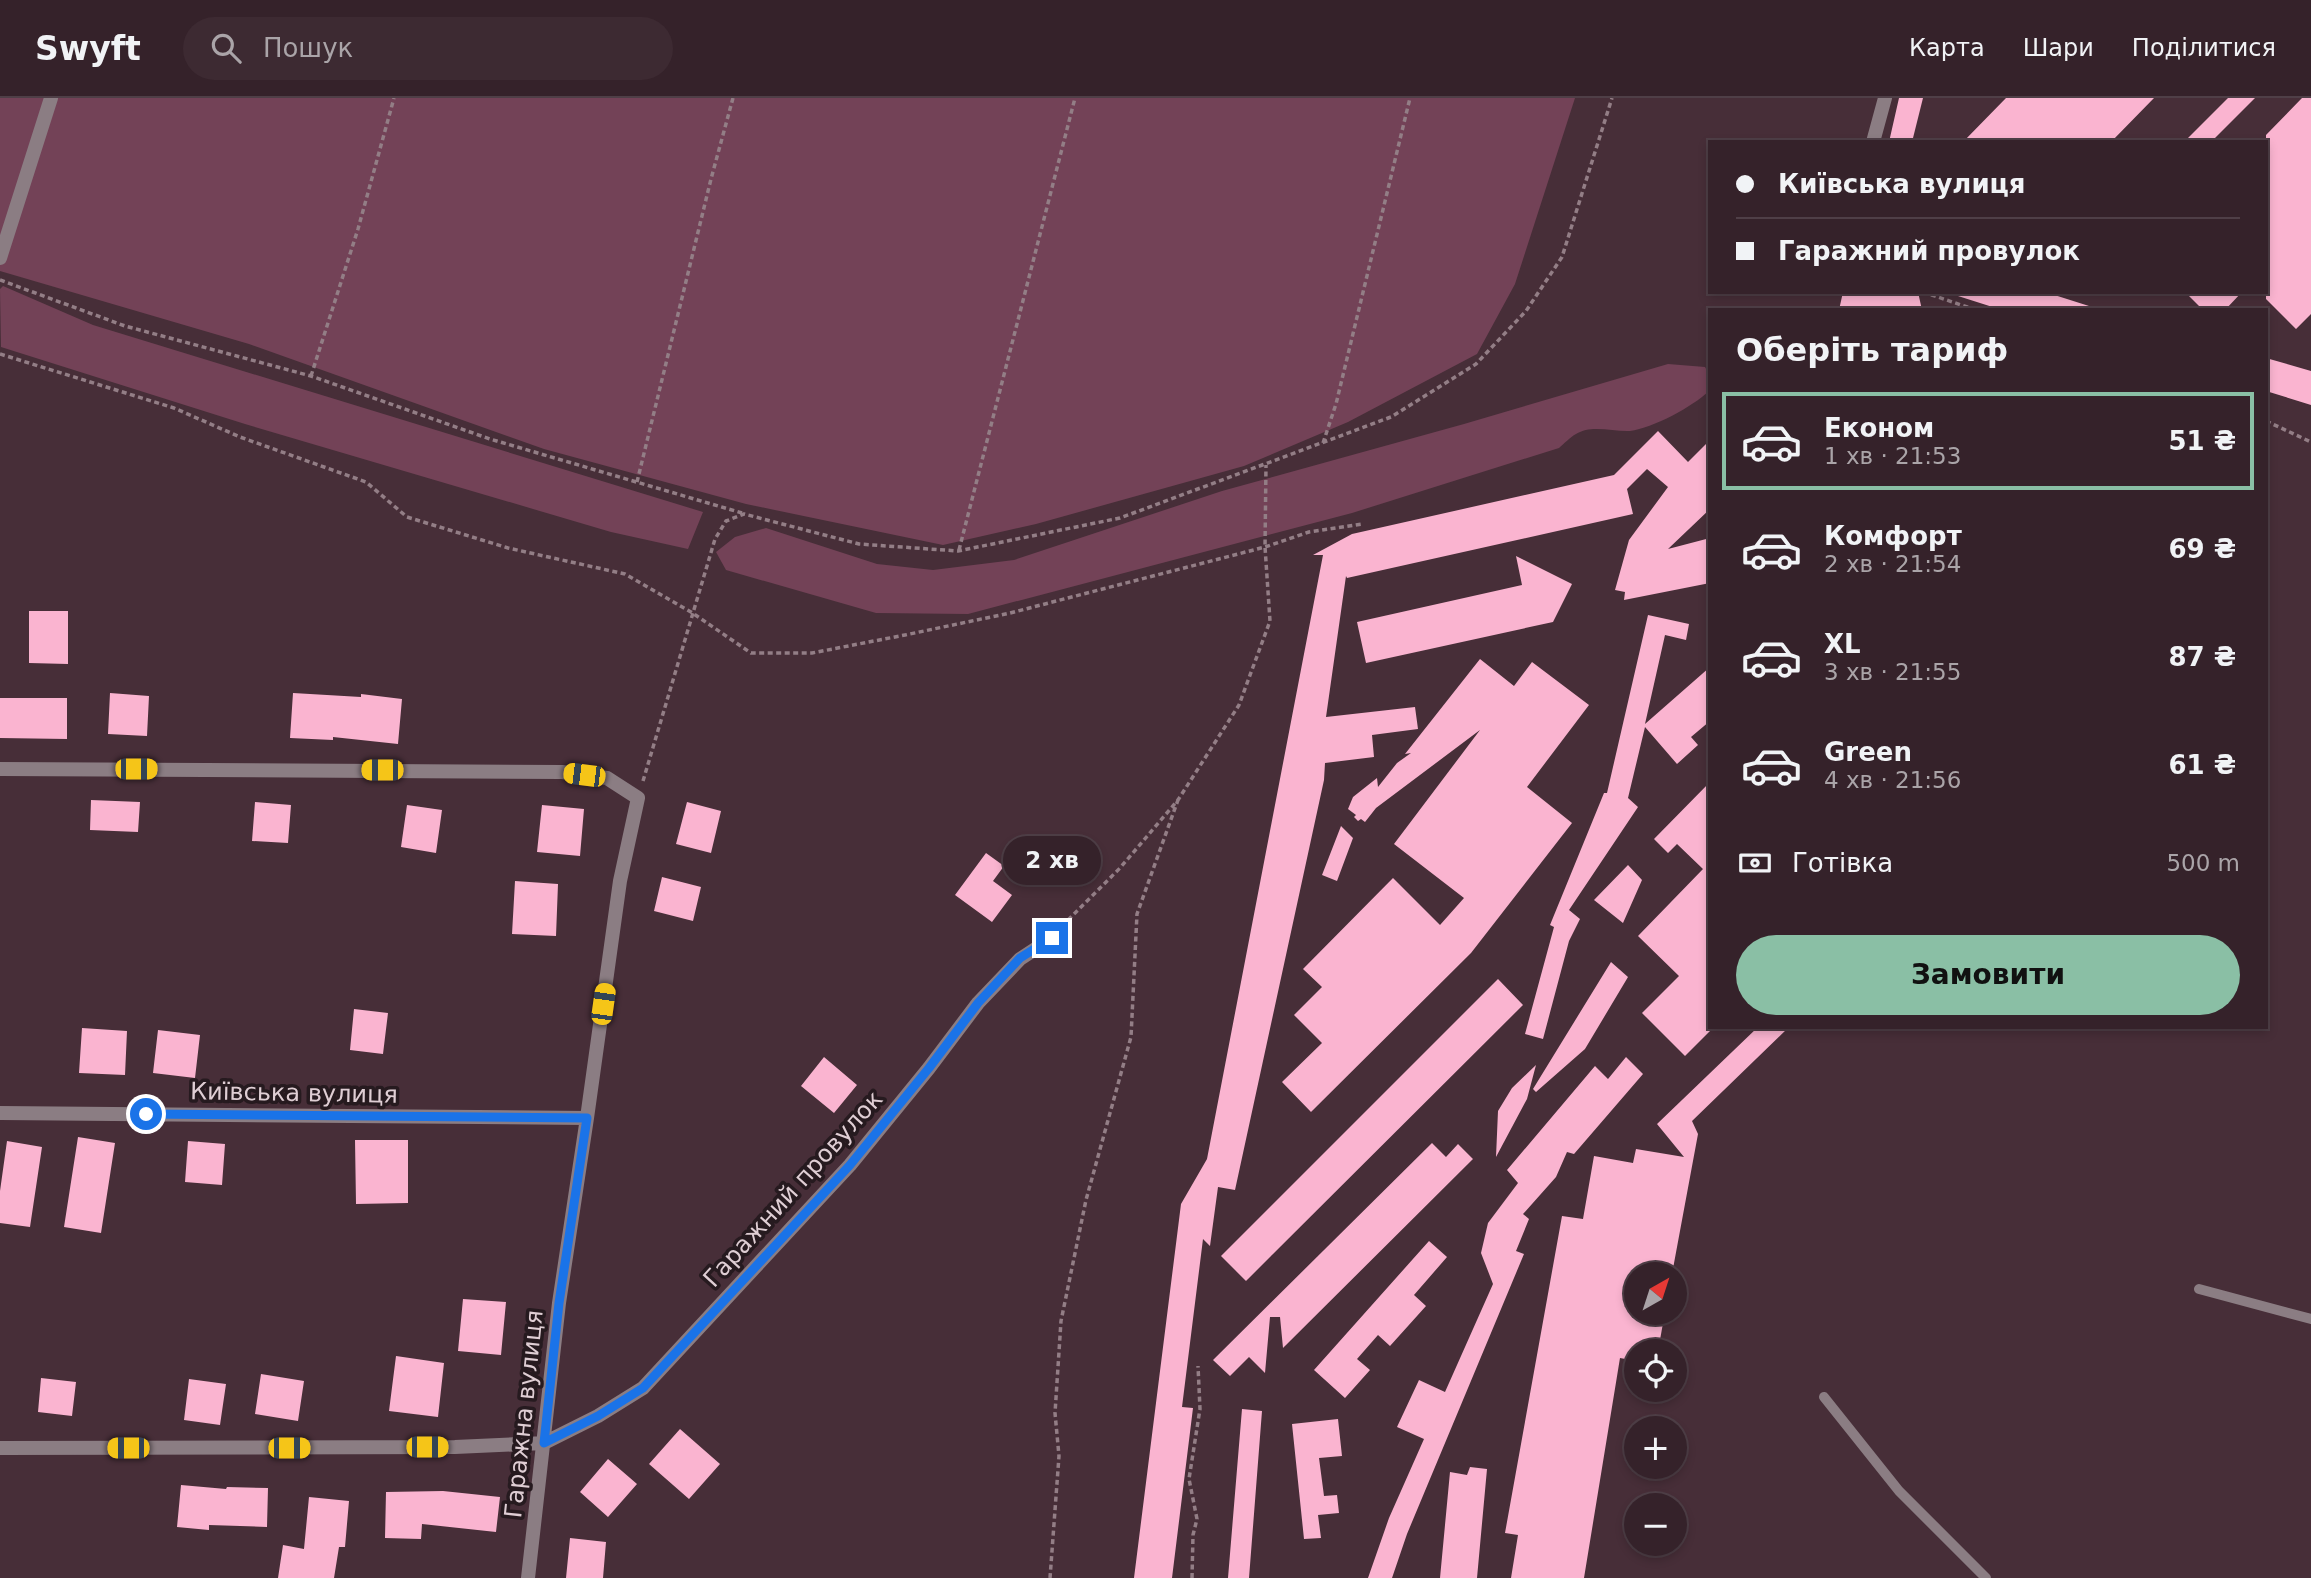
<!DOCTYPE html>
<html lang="uk">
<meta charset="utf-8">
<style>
body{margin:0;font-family:"DejaVu Sans",sans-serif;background:#3d2a32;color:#f1f3f6;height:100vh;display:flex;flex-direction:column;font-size:26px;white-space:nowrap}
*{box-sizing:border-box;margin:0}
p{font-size:23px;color:#aaa4a8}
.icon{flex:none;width:38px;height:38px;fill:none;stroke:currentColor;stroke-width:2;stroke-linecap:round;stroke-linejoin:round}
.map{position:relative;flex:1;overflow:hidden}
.drawer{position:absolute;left:1708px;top:210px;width:560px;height:721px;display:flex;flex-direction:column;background:#35222a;border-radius:0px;box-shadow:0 4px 10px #0003,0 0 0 2px #4f3f47}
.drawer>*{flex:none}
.banner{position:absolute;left:1708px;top:42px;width:560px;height:154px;border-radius:0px;box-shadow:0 4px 10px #0003,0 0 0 2px #4f3f47;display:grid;align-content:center;height:154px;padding:0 28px;background:#35222a}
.needle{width:46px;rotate:39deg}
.fabs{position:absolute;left:1624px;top:1164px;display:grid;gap:14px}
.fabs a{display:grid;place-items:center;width:63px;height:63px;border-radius:50%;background:#35222a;box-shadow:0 4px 10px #0003,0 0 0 2px #4f3f47;font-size:35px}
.end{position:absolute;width:32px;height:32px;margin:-16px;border:9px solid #1a73e8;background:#fff;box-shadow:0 0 0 4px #fff}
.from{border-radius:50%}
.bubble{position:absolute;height:49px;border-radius:24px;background:#35222a;box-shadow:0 4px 10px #0003,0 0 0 2px #4f3f47;font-size:23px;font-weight:700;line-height:49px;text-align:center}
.car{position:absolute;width:21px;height:42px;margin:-21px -10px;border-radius:9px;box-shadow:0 0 5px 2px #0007;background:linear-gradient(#f5c518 24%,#345 0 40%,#f5c518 0 76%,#345 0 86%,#f5c518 0)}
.banner b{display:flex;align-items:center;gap:24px;height:66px;font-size:26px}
.banner b+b{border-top:2px solid #4f3f47}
.banner i{width:18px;height:18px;background:#f1f3f6}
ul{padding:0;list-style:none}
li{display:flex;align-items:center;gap:21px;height:98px;margin:0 14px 10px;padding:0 14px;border:4px solid transparent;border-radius:0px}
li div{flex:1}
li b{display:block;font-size:26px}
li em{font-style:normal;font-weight:700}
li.current{border-color:#8abfa5}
li>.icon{width:63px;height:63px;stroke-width:1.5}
h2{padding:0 28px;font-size:32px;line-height:84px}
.pay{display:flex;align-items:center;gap:18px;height:77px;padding:0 28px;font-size:26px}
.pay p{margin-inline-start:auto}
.cta{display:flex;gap:14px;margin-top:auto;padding:14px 28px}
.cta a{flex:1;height:80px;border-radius:42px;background:#8abfa5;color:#111;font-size:28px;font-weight:700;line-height:80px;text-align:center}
header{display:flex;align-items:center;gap:42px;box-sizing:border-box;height:98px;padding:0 35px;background:#35222a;border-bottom:2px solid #4f3f47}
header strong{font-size:33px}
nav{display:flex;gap:38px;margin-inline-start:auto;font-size:24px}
.search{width:490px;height:63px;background:#3d2a32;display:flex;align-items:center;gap:18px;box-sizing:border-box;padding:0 24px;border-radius:38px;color:#aaa4a8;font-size:26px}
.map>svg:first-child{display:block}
</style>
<header>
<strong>Swyft</strong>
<div class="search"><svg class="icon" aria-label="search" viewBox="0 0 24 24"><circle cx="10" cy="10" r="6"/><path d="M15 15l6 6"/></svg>Пошук</div>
<nav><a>Карта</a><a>Шари</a><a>Поділитися</a></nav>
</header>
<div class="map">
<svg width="2311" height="1480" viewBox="0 0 2311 1480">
<rect width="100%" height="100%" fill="#472e38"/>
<path fill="#734257" d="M0,0h1575l-60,186 -38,70 -129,68 -104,44 -208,58 -93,21 -197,-41 -202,-55 -295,-105 -249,-73z
M3,188l90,39 610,187 -15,37 -77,-17 -366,-108 -244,-77 -1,-58z
M1668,266l37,3 5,9 -1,15c-17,16 -56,37 -79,40 -16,1 -39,-7 -54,3 -6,3 -12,10 -17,14l-207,65 -384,101 -92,-1 -150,-43 -10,-18 19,-15 31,-9 111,36 56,6 81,-10 208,-69 242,-67z"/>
<path fill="#fab4d0" d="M1899,0h24l-11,44h-23z
M2006,0h148l-43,44h-148z
M2228,0h27l-44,44h-27z
M2302,0h9v216l-15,15 -30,-30v-164z
M1843,194h75l4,18h-83z
M1958,194h87l44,14v4h-87l-44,-14z
M2185,194h57l-17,18h-22z
M2266,260l45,13v34l-45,-14z
M1658,333l30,31 22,-22v69l-42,40 42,-11v45l-86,17 1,-8 -10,-2 14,-50 39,-53 -21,-18 -20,20 6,25 -286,64 -1,-2 -20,141 89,-10 3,22 -46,6 2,22 -49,6 -1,17 -89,410 -17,-3 -8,59 -7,-7 -21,168 11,1 -21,170h-38l47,-374 26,-45 116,-604h-10l39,-21 262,-59z
M1516,458l56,28 -19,38 -187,41 -9,-41 165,-37z
M29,513h39v53l-39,-1z
M1648,517l41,9 -3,16 -21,-5 -20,89 65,-57v54l-19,16 7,8 -21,19 -32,-37 -17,71 10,9 -69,103 11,9 -11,22 -26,98 -18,-5 29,-107 -4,-2 54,-132h3z
M1480,561l34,27 18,-24 57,43 -62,82 45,36 -101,130 -160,159 -29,-30 40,-39 -28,-28 28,-28 -19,-18 90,-91 47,47 24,-27 -70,-54 86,-114 -104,78 -11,14 -4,-3 -3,2 -4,-4 2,-2 -8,-6 5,-12 24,-19 1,9 19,-24 14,-10 -6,1z
M110,595l39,3 -2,40 -39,-2z
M293,595l68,4v-3l41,5 -4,45 -65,-7v3l-43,-2z
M0,600h67v41l-67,-1z
M1710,684v249l-25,25 -43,-43 37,-37 -41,-40 65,-67 -26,-25 -9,9 -14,-14z
M91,702l49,2 -2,30 -48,-2z
M255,704l36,3 -3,38 -36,-2z
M687,704l34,9 -10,42 -35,-9z
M407,707l35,5 -6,43 -35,-6z
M542,707l42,4 -4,47 -43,-4z
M1341,728l12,12 -16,43 -15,-6z
M986,755l18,13 -11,15 19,14 -20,27 -37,-27z
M1628,767l14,15 -19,43 -29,-23z
M662,779l39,10 -8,34 -39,-10z
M515,783l43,3 -2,52 -44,-2z
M1611,864l17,15 -43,72 -49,43 -3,-3z
M1498,881l25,26 -277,276 -25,-25z
M354,911l34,4 -5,41 -33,-4z
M1758,929h31l-97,94 6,13 -26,140h-38l-6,38h37l-7,39h-22v10l-16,-3 -36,220h-73l7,-43 -13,-2 57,-317 21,3 11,-63 39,7 3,-14 48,8 -27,-33z
M82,930l45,3 -2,44 -46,-2z
M158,932l42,5 -5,43 -42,-5z
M824,959l33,28 -23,28 -33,-27z
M1626,959l17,17 -69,80 -7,-2 -11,25 -33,37 6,5 -13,32 8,3 -117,280 -15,44h-24l21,-60 35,-79 -27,-12 22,-47 26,12 48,-108 -12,-31 7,-30 30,-40 -11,-13 88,-104 13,13z
M1536,967l-9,34 -31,58 2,-46 14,-23z
M78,1039l37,6 -14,90 -37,-6z
M355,1042h53v63l-52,1z
M7,1043l35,6 -12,80 -30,-4v-32z
M188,1043l37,3 -3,41 -37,-3z
M1432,1045l14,14 12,-13 15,15 -190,189 -3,-31h-10l-5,56 -16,-16 -19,19 -17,-16z
M1429,1143l18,16 -33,38 12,11 -36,40 -12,-11 -21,24 13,11 -25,28 -31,-28z
M463,1201l43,3 -5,53 -43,-4z
M396,1258l48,7 -6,54 -49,-6z
M261,1276l43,7 -6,40 -43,-7z
M41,1280l35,4 -4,34 -34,-4z
M189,1281l37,5 -6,41 -36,-5z
M1242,1311l20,2 -13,167h-21z
M1338,1321l4,37 -23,2 5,38 13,-1 2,18 -21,2 3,23 -17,1 -12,-115z
M680,1331l40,35 -31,35 -40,-35z
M608,1361l29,25 -29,33 -28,-25z
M1470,1369l17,2 -10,109h-37l10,-106 17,3z
M181,1387l45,4 1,-2 41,1 -1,39 -58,-2v5l-32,-3z
M443,1393l57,6 -4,35 -74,-8 -1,15 -36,-1 1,-46z
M309,1399l40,4 -4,46h-6l-5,31h-56l5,-33 21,4z
M570,1440l36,4 -3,36h-37z"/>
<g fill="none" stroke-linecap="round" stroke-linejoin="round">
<path stroke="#937e86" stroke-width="3.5" stroke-dasharray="5 3.5" stroke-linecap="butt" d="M0,182l125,46 186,50 179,63 252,74
M1923,194l53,18
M0,256l174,54 66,29 126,45 41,35 101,31 117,26 66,38 60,41h61l93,-18 105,-22 255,-66 44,-15 53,-8
M311,278l47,-147 36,-131
M2266,323l45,21
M1323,345l13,-39 74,-306
M637,384l74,-303 22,-81
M959,452l116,-452
M643,683l72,-242 11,-18 18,-7 115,30 99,7 162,-33 271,-101 85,-53 50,-53 36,-54 50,-159
M1062,828l58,-58 58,-68 61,-95 31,-84 -5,-74 1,-82
M1050,1480l9,-122 -4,-43 6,-92 25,-121 45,-163 6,-123 41,-114
M1192,1480l1,-43 4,-16 -8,-40 11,-70 -2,-43"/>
<path stroke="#8b7d83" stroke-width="10" d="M2199,1191l112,30
M1824,1299l75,94 87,87"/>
<path stroke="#8b7d83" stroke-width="14" d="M1873,44l12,-44
M0,160l51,-160
M0,671l562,3 45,6 31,20 -18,83 -33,237 -28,185 -31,275
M0,1015l587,5
M0,1350l455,-1 89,-4 54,-27 45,-28 207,-223 79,-97 49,-65 42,-44 32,-21"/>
</g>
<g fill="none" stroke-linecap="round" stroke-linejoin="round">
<path stroke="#1a73e8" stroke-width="9" d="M146,1016l441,4 -28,185 -15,140 54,-27 45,-28 207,-223 79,-97 49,-65 42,-45 32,-20"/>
</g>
<g text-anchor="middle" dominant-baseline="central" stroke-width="7" stroke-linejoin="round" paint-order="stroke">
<g font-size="24" fill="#dfced4" stroke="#261a1f">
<text transform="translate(294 995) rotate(1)">Київська вулиця</text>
<text transform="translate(793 1091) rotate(-48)">Гаражний провулок</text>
<text transform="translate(524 1316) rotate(-84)">Гаражна вулиця</text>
</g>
</g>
</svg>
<div class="fabs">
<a><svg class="needle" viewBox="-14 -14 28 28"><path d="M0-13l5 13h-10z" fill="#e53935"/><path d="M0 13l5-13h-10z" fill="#aaa4a8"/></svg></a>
<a><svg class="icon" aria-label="locate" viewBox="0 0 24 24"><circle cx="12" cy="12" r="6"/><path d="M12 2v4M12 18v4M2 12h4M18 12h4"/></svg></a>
<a>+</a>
<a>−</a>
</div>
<i class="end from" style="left:146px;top:1016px"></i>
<i class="end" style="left:1052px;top:840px"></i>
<div class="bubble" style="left:1003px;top:738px;width:98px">2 хв</div>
<i class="car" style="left:136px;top:671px;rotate:90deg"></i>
<i class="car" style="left:382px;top:672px;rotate:270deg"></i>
<i class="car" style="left:584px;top:677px;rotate:277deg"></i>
<i class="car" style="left:603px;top:906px;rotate:8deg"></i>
<i class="car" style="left:427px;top:1349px;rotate:90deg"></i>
<i class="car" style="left:128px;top:1350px;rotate:270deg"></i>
<i class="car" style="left:289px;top:1350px;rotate:90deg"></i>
<div class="banner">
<b><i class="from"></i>Київська вулиця</b>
<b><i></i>Гаражний провулок</b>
</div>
<section class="drawer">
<h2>Оберіть тариф</h2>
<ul>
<li class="current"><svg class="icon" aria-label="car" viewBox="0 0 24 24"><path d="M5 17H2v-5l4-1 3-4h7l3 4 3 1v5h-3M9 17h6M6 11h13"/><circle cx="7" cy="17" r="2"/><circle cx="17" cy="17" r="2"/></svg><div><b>Економ</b><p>1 хв · 21:53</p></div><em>51 ₴</em></li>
<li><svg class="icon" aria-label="car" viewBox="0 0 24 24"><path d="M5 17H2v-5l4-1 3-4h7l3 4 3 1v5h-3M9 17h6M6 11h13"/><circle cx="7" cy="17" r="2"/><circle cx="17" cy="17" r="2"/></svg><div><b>Комфорт</b><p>2 хв · 21:54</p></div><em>69 ₴</em></li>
<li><svg class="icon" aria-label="car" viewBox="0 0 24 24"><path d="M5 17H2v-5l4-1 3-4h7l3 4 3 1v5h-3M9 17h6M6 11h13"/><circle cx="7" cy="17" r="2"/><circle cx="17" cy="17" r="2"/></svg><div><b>XL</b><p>3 хв · 21:55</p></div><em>87 ₴</em></li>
<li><svg class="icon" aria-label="car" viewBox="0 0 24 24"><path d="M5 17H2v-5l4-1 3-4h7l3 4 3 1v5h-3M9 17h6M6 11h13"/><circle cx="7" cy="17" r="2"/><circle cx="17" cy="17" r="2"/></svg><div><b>Green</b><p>4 хв · 21:56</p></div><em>61 ₴</em></li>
</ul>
<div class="pay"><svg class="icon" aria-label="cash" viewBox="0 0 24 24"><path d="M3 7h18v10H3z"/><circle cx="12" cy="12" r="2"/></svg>Готівка<p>500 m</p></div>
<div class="cta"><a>Замовити</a></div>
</section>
</div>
